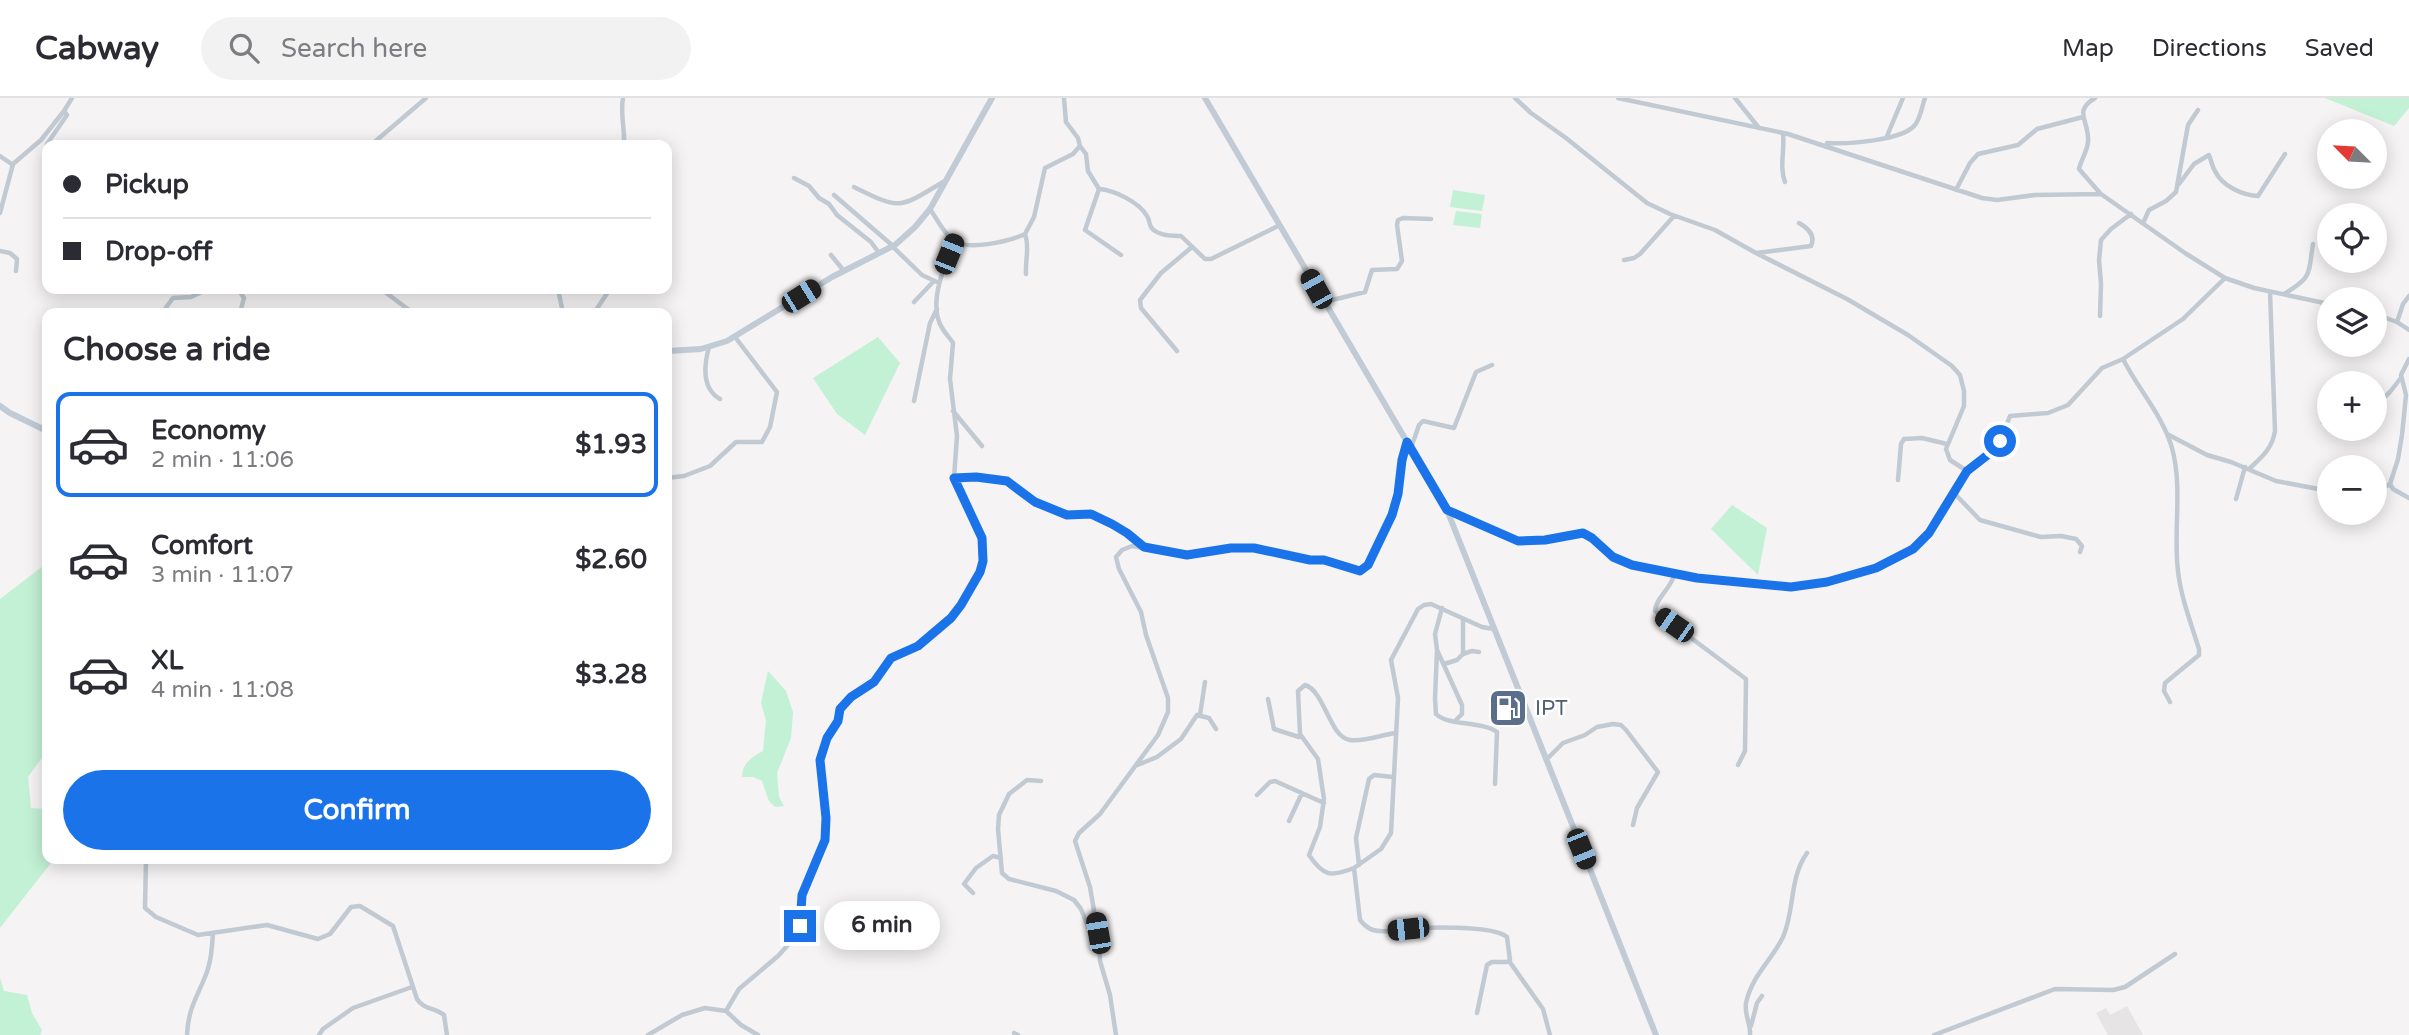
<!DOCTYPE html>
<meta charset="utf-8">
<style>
body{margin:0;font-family:"Varela Round",sans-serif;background:#f2f2f3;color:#2b2b33;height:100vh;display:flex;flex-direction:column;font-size:26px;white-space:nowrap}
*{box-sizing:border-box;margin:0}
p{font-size:23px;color:#7c7c81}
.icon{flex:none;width:38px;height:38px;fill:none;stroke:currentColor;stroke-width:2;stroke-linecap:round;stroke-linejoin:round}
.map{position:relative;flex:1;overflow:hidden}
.sheet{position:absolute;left:42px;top:210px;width:630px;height:556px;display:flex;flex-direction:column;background:#fff;border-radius:14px;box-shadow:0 4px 18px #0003}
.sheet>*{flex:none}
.guide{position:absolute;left:42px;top:42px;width:630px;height:154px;border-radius:14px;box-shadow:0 4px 18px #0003;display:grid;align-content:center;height:154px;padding:0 21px;background:#fff}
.needle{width:46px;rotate:294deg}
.tools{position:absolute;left:2317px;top:21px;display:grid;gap:14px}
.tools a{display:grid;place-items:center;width:70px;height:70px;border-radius:50%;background:#fff;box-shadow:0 4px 18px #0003;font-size:35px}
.end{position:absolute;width:32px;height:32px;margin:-16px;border:9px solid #1a73e8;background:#fff;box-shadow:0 0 0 4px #fff}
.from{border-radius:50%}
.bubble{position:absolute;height:49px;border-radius:24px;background:#fff;box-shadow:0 4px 18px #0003;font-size:23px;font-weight:800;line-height:49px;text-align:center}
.car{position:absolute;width:21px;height:42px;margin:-21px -10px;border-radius:9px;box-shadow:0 0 5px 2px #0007;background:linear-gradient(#222 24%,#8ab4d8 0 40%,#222 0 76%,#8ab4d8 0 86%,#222 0)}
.guide b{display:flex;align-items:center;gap:24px;height:66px;font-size:26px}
.guide b+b{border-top:2px solid #e1e1e2}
.guide i{width:18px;height:18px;background:#2b2b33}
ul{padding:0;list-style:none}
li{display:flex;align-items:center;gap:21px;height:105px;margin:0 14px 10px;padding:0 7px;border:4px solid transparent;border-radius:14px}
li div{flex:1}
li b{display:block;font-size:26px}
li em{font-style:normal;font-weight:800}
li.on{border-color:#1a73e8}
li>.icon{width:63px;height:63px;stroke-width:1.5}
h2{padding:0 21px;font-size:32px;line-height:84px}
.button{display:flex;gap:14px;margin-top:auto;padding:14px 21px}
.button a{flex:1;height:80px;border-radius:42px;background:#1a73e8;color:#fff;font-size:28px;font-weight:800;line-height:80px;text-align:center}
header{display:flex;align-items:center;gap:42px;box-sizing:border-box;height:98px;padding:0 35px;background:#fff;border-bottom:2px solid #e1e1e2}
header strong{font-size:33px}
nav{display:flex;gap:38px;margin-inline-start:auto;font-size:24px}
.search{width:490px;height:63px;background:#f2f2f3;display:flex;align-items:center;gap:18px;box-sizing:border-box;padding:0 24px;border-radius:38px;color:#7c7c81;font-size:26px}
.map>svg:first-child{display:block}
</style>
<header>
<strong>Cabway</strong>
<div class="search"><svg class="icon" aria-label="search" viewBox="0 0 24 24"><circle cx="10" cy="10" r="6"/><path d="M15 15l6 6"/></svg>Search here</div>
<nav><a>Map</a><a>Directions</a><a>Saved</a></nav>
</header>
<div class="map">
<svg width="2409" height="937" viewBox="0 0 2409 937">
<rect width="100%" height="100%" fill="#f5f3f3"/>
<path fill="#e6e4e5" d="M2127,908l16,29h-35l-12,-22 10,-5 4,7z"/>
<path fill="#c3f1d5" d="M2325,0h84v10l-15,18z
M1453,92l32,5 -3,16 -32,-4z
M1456,113l26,3 -2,14 -27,-3z
M878,239l22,26 -35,72 -28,-21 -24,-36z
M1732,407l35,23 -9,47 -47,-46z
M47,465v106l-2,3 2,1v78l-19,26 3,31 16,1v50h7l-54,69v-329z
M768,573l18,20 7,21 -2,26 -14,35 2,24 5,9 -9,1 -6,-6 -7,-20 -9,-4h-11c0,-14 10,-20 21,-26l3,-31 -5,-17z
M0,880l4,13 23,4 5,18 10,17 -2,5h-40z"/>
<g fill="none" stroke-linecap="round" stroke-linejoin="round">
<path stroke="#c1cad2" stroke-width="4.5" d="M623,0c-3,16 2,31 1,47
M1515,0l16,15 35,25 81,65 23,11 45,16 41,23 91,46 61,36 44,31 8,9 4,16v15l-18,43 4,11 17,11
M1618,0l170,36 194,64 15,2 38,-5 66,-1 84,59 40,25 29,10 75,16
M1735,0l24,30
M2095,0c-23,14 -5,23 -7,44 -1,10 -7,18 -9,27l21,24
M1783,35c2,17 -4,33 2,49
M1887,38l16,-38
M1827,45c20,1 75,-2 88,-18 6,-8 7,-19 10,-27
M371,47l55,-47
M1080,48l6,8 2,17 11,18 -14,41 36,25
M0,58l13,9
M47,69v-23l20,-29 -3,-4
M794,80l15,8 10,12 10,6 8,11 34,27 8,11
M2179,86l15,-20 15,-9c2,5 3,11 6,16 7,15 27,24 43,25l27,-42
M854,89c47,23 44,22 89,-5
M1099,91c15,1 40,13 48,27 4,6 1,11 8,15 9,6 17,4 26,5l24,23h6l69,-34
M1956,92l14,-27 8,-9 40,-9 19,-16 46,-12
M834,97l59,51
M930,111c7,10 14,25 24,32 15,10 56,0 71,-7l9,-17 11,-49 28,-14 7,-8 -2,-8 -12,-16 -2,-24
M0,115l13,-49 28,-24 23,-29 8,-13
M2143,125l6,-13 17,-9 10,-9 12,-67 10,-15
M1025,136c5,13 0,26 1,40
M892,148l30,29 17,8
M0,153l10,2 7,6 -1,12
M1757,155l54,-7c5,-11 -3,-18 -12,-23
M831,157l13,16
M1624,162l10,-2 6,-4 34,-38
M238,191l6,9 -4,15
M381,191l32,24
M558,191l5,24
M2284,196c29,-17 24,-20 29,-50
M914,204l19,-20
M1324,204l41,-10 7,-22 25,-1 5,-8 -5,-36 1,-5 5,-2 28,1
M162,215l11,-15 18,-1 17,-8
M594,215l16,-24
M2375,216l22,8 12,8
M2100,218l1,-32 -2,-24 2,-20 10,-11 20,-15
M2397,224l6,-18 6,-8
M709,249c-5,18 -8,41 11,52
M1177,253l-36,-43 -1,-8 21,-27 31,-26
M2123,261c15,30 40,57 49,89 11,40 1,83 6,123 3,27 13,52 21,78v6l-34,28 -1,8 6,11
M2409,261l-8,16 5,20 -4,40 -4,24 -8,25 3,5 16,9
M914,303l16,-78 7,-14
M2375,308l15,-14 10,-13
M953,313l29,35
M2323,324l6,-5
M2167,336l40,21 24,7 45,19 53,10
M1411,350l8,-23 4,-4 31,7 22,-56 16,-7
M2249,371c13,-12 23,-20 26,-38l-5,-139
M667,380l17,-2 26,-10 26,-24h26l8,-15 7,-35 -42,-55
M954,380l22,-2 32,5 30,22 32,13 23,-1 27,13 23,18
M1898,382l3,-36 3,-5 18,-1 25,6
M1954,395l26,27 61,17 20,-1 15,3 6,7 -2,6
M2375,395l15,-9
M2236,401l9,-32
M1447,413l71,30 27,-1 37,-7 35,26 15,6 65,12 95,10 62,-12 38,-13 30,-20 45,-71 31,-25 12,-30 38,-3 20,-8 34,-37 21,-9 60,-40 42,-41
M1675,475c-4,16 -20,26 -20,38l91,68 -1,72 -7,14
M1442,510l-7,26 2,16 25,55v9l-6,6
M1437,552l-2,49 1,15c12,12 46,7 61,18l-2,52
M1463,556l9,-3 7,1
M1444,566l13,-4 6,-6v-35
M1268,601l6,30 25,8
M1200,617l5,-33
M1547,661l16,-16 22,-8 12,-8 16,-3 8,1 5,5 32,42 -21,36 -4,17
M1135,668l22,-9 24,-18 16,-24 12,3 7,11
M1041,683l-14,-1 -18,14 -10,21 -1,14 4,44 7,6 47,12 18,9 7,9 18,45
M1257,697l13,-13 5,-1 49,22
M1289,723l13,-28
M146,761l-1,49 11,9 42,18 69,-10 51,14 12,-5 21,-27 9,-1 33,20 24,73c7,11 17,8 27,16l3,20
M1359,767l-3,-27 13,-59 5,-4 19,2
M1354,770c-23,9 -30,9 -45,-13l11,-28 4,-28 -6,-40 -18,-25 -2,-43 7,-6c20,6 24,52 45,55 14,2 31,-5 45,-7
M973,795l-9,-9 12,-16 17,-12 8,2
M1509,863l34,48 7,26
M726,913l13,-22 39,-33 19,-21 5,-40 23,-55 1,-22 -6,-58 7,-22 11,-17 2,-12 11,-12 23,-14 17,-25 27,-12 33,-28 10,-13 19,-33 3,-11 -1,-23 -28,-60 3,-42 -7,-57 3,-36c-4,-6 -10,-12 -13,-19 -11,-24 5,-60 15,-83
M1477,915l10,-48 5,-3h15l3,-2 -3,-23c-14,-12 -82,-10 -102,-8 -10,1 -22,4 -32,1 -6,-2 -9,-5 -13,-10l-6,-52 27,-19 10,-16 7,-135 -7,-38 27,-51 6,-4 7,-1 51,23 12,2
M1751,928l6,-23 5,-7
M1014,935l4,2
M187,937c1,-25 9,-36 18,-58 6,-14 7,-29 8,-44
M319,937l4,-6 30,-21 59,-21
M648,937l34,-20 23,-7 21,3 15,14 17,10
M1116,937l-6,-40 -10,-34 -1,-21 -9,-53 -15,-46 4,-8 21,-19 58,-79 10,-23v-14l-22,-63 -5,-23 -22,-43 -3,-12 6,-7 10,-4 55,9 44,-7 23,1 56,11 13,-1 32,12 7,-1 6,-5 27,-59 12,-63
M1750,937c1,-11 -6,-20 -4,-32 6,-28 26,-43 37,-66 12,-27 6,-59 24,-84
M1934,937l121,-46 58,1 12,-3 50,-33"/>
<path stroke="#c1cbd6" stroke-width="6" d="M1205,0l242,412 209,525
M667,253l34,-2 26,-8 105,-64 63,-32 20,-18 15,-18 62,-111
M0,308l10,7 37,18"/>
</g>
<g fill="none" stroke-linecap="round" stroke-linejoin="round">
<path stroke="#1a73e8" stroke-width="9" d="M800,828l2,-31 23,-55 1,-22 -6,-58 7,-22 11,-17 2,-12 11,-12 23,-15 17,-24 27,-12 33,-28 10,-13 19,-33 3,-11 -1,-23 -28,-60 22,-1 31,4 28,21 32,13 24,-1 21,10 15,9 17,14 43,8 44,-7h23l56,12h14l36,11 8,-6 24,-50 6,-21 4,-34 5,-18 40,68 71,31 27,-1 38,-7 9,5 21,19 19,8 65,13 94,9 36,-5 49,-14 37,-19 16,-16 38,-62 27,-21 6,-9"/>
</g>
<defs>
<symbol id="fuel-square" viewBox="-11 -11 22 22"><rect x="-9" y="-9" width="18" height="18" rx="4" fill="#5c6f8a" stroke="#fff"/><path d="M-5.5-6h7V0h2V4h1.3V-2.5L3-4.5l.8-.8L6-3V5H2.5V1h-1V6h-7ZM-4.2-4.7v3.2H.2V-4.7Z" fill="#fff"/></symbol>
</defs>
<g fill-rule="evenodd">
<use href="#fuel-square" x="1486" y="588" width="44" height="44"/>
</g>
<g text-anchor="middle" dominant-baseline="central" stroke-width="5" stroke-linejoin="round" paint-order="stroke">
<g font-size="21" fill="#4e5e75" stroke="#fff" text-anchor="start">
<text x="1535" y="610">IPT</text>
</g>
</g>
</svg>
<div class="tools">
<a><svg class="needle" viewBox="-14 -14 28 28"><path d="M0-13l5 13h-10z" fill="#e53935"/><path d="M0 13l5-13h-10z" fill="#7c7c81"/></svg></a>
<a><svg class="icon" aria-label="locate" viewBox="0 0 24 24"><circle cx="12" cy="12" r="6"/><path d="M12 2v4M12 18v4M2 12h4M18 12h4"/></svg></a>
<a><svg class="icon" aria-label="layers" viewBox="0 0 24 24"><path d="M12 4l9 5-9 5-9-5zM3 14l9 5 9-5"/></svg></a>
<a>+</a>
<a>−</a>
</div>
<i class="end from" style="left:2000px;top:343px"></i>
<i class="end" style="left:800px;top:828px"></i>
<div class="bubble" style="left:824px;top:803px;width:116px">6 min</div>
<i class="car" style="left:949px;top:156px;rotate:22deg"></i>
<i class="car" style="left:1316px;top:191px;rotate:331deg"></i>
<i class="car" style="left:801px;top:198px;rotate:58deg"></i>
<i class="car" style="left:1674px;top:527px;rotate:305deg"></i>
<i class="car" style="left:1581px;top:751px;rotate:158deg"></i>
<i class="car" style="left:1408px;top:831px;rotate:264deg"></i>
<i class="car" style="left:1098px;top:835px;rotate:350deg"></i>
<div class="guide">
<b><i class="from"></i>Pickup</b>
<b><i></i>Drop-off</b>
</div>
<section class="sheet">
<h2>Choose a ride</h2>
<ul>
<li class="on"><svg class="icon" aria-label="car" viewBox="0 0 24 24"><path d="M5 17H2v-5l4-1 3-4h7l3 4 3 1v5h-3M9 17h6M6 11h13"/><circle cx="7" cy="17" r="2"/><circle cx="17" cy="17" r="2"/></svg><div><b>Economy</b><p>2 min · 11:06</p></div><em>$1.93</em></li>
<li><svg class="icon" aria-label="car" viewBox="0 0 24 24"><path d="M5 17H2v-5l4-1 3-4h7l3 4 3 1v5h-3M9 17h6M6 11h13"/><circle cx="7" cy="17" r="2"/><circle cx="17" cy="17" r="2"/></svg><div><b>Comfort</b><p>3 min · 11:07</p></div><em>$2.60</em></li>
<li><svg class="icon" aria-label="car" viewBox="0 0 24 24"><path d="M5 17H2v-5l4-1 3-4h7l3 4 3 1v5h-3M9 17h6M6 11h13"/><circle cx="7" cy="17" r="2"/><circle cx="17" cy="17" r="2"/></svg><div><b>XL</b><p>4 min · 11:08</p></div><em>$3.28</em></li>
</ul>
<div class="button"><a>Confirm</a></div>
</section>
</div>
